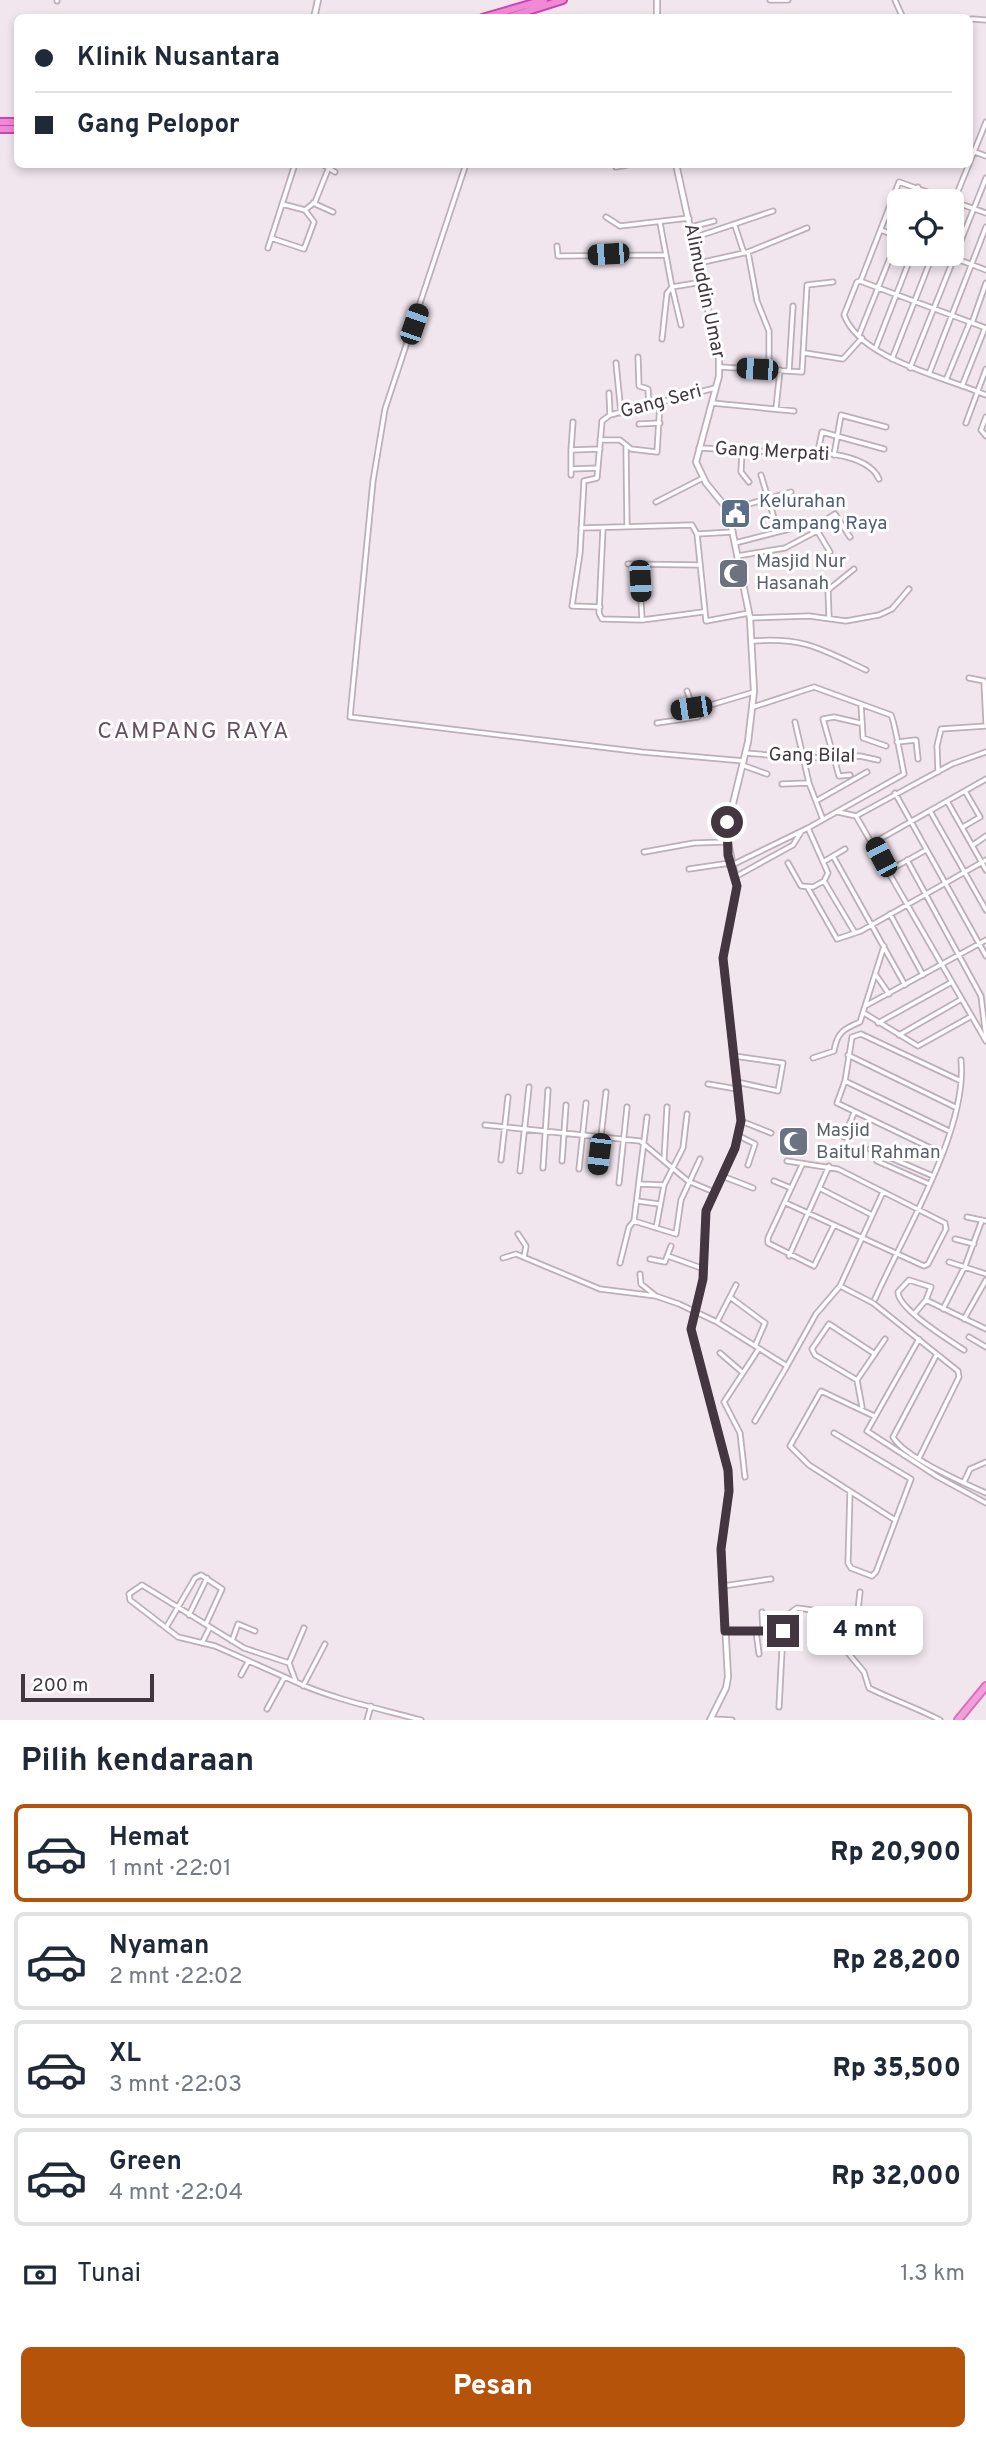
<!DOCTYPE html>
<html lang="id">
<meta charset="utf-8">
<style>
body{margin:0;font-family:Overpass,sans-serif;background:#f6f6f7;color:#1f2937;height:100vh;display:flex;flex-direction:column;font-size:26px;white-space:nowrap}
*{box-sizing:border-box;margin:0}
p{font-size:23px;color:#747a83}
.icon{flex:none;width:38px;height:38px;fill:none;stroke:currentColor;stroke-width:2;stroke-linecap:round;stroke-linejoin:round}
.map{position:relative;height:1720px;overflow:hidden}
.drawer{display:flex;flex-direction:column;background:#fff;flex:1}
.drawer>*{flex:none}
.banner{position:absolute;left:14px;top:14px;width:959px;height:154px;border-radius:10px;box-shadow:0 4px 10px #0003;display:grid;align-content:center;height:154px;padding:0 21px;background:#fff}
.tools{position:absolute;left:887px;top:189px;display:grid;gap:14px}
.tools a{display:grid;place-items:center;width:77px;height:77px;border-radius:10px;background:#fff;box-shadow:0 4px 10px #0003;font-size:35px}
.scale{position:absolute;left:21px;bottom:18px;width:133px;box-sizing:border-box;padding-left:7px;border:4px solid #433641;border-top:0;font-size:19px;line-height:24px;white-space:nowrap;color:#433641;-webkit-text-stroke:5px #fff;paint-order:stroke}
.end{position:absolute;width:32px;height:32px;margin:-16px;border:9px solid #433641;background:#fff;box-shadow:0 0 0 4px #fff}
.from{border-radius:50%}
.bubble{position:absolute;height:49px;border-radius:10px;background:#fff;box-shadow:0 4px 10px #0003;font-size:23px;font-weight:800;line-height:49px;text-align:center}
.car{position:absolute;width:21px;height:42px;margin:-21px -10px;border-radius:9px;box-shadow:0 0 5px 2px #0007;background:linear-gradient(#222 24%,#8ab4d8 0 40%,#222 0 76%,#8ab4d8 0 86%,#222 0)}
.banner b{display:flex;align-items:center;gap:24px;height:66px;font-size:26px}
.banner b+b{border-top:2px solid #e0e1e3}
.banner i{width:18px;height:18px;background:#1f2937}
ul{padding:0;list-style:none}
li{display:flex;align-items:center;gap:21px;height:98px;margin:0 14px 10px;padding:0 7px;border:4px solid #e0e1e3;border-radius:10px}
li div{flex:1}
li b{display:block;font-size:26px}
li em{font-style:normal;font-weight:800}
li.selected{border-color:#b45309}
li>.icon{width:63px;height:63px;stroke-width:1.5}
h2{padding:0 21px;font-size:32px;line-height:84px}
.pay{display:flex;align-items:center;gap:18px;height:77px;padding:0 21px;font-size:26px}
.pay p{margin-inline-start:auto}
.cta{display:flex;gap:14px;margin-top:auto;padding:14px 21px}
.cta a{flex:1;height:80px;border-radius:10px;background:#b45309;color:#fff;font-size:28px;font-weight:800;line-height:80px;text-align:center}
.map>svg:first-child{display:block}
</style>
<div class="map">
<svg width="986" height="1720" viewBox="0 0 986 1720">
<rect width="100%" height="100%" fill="#f1e6ee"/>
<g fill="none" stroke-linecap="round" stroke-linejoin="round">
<defs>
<path id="minor" d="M770,0h18
M895,0l8,18
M57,1v-1
M972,19l14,1
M975,152l11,4
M322,164l13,8
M466,164l-81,245 -12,72 -23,236 292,35 102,9
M616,167l16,-3
M912,201l6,-14
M933,201l3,-7
M313,203l20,9
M282,204l23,6 10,-8 14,-35
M952,206l34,-84
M606,217l14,9 69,-8
M660,223l12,64 30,-5
M735,226l9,27
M691,227l23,-6
M881,230l18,7
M271,238l33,11 10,-27 -9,-12
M693,238l80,-27
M557,246l1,10 108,-1
M268,248l27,-84
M748,252l9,49 12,30v38
M944,254l42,16
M699,263l49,-11 59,-24
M861,280l38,-98 87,31
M672,287l9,38
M972,323l14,-40
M986,328l-126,-47 -3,1 -13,33c17,45 102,62 142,80
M859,335l41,-102
M662,339l5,-46 5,-6
M876,347l36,-93
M805,353l38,6 19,-21
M638,357l1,29 9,3 1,16
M892,359l41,-105
M616,363l5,50
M720,367l82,5 5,-87 26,-3
M910,368l76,-190
M789,371l4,-65
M929,374l57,-147
M946,380l24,-58
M962,386l23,-58
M609,393l1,22
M712,403l82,8
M776,408l4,-38
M986,417l-5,13 5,6
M966,423l20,-54
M639,424l21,-1
M600,440h20l11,9 26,3 3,-50
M626,447l1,79
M699,448c14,0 28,2 43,3 31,2 122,-8 137,28
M571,450l2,-28
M742,451l-1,21 8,10
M818,451l4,-19 62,17
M834,455l7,-40 45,12
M572,469l26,-1
M571,475v-25l29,-1
M761,475l17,56
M656,502l47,-24
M728,510l63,-18
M581,528l111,-3 5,9 36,-2
M603,528l-4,85 3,6 40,1 61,-8
M697,534l9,87 43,-8
M735,543l62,-16
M830,552l-15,-25 20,-13 15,23
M737,556l48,-8 32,-17
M628,564l72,1
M640,581l2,39
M600,607l-28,-1 8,-53 4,-72 13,-3 5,-57 8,-6 105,-27
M829,617l-1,-27 26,-21
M750,618l59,-2 37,5 33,-6 13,-6 17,-20
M753,641c51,-4 68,8 113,29
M969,678l15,3 2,42
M687,691l7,19 60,-18
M861,704l2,34 23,8
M674,711l17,-3
M795,722l14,61 13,34
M657,723l41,-6 2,-9
M897,742l19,-2 2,19
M745,753l60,5 55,-2 18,4
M742,765l25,9
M938,772l-1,-26 4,-17 45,-3
M850,775l-11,1 -16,-57 11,-2 26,6
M782,784l27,-1
M895,793l91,163
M816,801l51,-29
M947,801l39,69
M930,811l56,99
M838,812l18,4 96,-52 34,-12
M856,816l130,225
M963,827l17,-10 -15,-26
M808,828l20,45 -4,8
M873,843l113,-64
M973,845l13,-9
M644,852l50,-9 32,-1
M833,856l72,129
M907,860l74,136 5,41
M823,862l22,-13
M788,863l13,23 12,1 11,-6
M730,866l78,-38 96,-54c-2,-10 -10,-55 -13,-59l-77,-28 -61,20
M689,869l41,-6
M888,871l38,-21
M735,877l58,-32 8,-13
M824,881l31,52
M808,888l29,51 24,-8 125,-71
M890,914l33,61
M876,975l13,19
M867,1005l119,-65
M864,1013l54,33 52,-29
M878,1023l72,-40
M899,1035l61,-35
M848,1055l107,52
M734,1056l49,7 -5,28 -41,-9
M813,1058l21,-7c3,-18 9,-22 26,-29l24,-76
M845,1081l104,50
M708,1084l29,5
M647,1117l-13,104 42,13 5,-34 19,-41
M741,1121l30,12
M485,1125l155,16 48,40 26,11
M739,1136l16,8 -7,21
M844,1137l10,-24
M870,1149l63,27
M941,1153l-104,-50 8,-22 7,-44 9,-3 100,47
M501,1160l7,-63
M664,1160l3,-53
M562,1161l4,-56
M877,1161l52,23
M802,1165l-34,73v5l46,23 20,-41
M543,1168l5,-78
M579,1169l7,-66
M520,1171l9,-84
M597,1172l9,-80
M722,1176l31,12
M774,1181l17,7
M619,1183l8,-76
M639,1184l25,1
M821,1189l51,26
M637,1201l22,3
M786,1203l138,63 4,-2 18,-35 -1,-6 -107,-54 -51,-8
M967,1217l19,4
M656,1228l8,-43 19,-37 4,-34
M518,1234l8,12 -2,11
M955,1239l19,5
M668,1256l36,13
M789,1256l40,-90
M503,1258l13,-4 84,35 56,7 23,8 38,18 70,44 29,-52 24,-28 43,-94
M650,1259l15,3 6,-16
M949,1262l37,12
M620,1263l9,-36 5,-6
M640,1274l1,10 15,12
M840,1286l33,17 85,68 1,6 -40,81
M730,1297l35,26 -10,23
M875,1299c28,-64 93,-169 86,-239
M926,1300l60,29
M943,1309l22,-43 17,-46
M915,1313l11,-13 5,-13 -22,-7 -11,12c0,17 51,48 66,58
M964,1319l22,-39
M717,1322l19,-37
M969,1337l17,10
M919,1339l-52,92 71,46 48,26
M720,1353l22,19
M875,1354l-46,-30 -17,25 3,6 42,25 28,-41
M937,1354l-44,83c11,20 71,46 93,56
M857,1380l5,27
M874,1416l-53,-25 -31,55 19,19 86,55
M755,1421l32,-55
M834,1433l77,46 -35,93 -4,4 -21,-8 -3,-5 2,-71
M745,1477l-5,-44 -16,-31 34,-52
M964,1482l6,-13 16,-7
M723,1586l48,-7
M762,1612l1,19
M839,1614l4,33 21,25 5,16c24,12 48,20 71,32
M189,1615l18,-37
M167,1626l28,-48 6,-3 21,14 -16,35
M725,1631h58l3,-15 11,-8 55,7 6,-5 2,-18
M756,1631l3,23
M232,1641l6,-17 17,7
M202,1643l8,-16
M289,1663l15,-35
M241,1675l7,-13
M296,1682l-81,-36 -37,-9 -48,-37 -1,-6 13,-9 102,63 45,15 7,19c36,17 85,27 125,38
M303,1686l22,-42
M779,1707l4,-76
M267,1709l17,-31
M711,1719l21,1
M367,1720l4,-14"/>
<path id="tertiary" d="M657,0v18
M314,18l4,-18
M676,164l43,195v17l-23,86 10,21 22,27 22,108 4,73 -6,51 -22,90 11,54 -14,72 18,163 -6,27 -29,63 -3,68 -12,50 37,141 1,21 -8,58 7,128 -2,11 -16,32"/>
<path id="primary" d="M958,1720l28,-34"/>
<path id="trunk" d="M482,18l62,-18
M506,18l57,-18
M0,122h18
M0,129h18"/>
</defs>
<use href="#minor" stroke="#beadba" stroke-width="7"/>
<use href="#tertiary" stroke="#beadba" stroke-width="8"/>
<use href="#primary" stroke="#d670bb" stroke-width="10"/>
<use href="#trunk" stroke="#cb46b2" stroke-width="10"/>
<use href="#minor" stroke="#fff" stroke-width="3.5"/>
<use href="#tertiary" stroke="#fff" stroke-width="4.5"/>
<use href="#primary" stroke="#f39edb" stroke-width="6"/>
<use href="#trunk" stroke="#f08ad6" stroke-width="6"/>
</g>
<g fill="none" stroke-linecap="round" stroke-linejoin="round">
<path stroke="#433641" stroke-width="9" d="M727,822l1,33 9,31 -14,72 18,163 -6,27 -29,63 -3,68 -12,50 37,141 1,21 -8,58 4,82h58"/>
</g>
<defs>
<symbol id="civic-square" viewBox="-11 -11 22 22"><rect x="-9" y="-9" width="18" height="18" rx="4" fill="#5c6f8a" stroke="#fff"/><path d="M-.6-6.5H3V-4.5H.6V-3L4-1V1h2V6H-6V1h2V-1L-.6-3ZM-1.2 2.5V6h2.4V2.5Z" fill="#fff"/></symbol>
<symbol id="mosque-square" viewBox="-11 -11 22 22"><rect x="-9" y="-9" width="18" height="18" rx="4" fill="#6b7280" stroke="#fff"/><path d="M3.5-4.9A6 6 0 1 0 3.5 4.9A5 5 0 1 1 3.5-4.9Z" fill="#fff"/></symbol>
</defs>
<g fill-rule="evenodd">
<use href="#civic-square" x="718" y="496" width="35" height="35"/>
<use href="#mosque-square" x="716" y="556" width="35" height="35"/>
<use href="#mosque-square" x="776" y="1124" width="35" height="35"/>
</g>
<g text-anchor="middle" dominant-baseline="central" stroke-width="6" stroke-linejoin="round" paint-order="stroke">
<g font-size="19" fill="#433641" stroke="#fff">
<text transform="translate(704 291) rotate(78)">Alimuddin Umar</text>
<text transform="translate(661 402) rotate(-15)">Gang Seri</text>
<text transform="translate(772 452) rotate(3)">Gang Merpati</text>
<text transform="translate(812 756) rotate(1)">Gang Bilal</text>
</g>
<g font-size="19" fill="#4e5e75" stroke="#fff" text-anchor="start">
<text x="759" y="502">Kelurahan<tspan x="759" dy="22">Campang Raya</tspan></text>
</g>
<g font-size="19" fill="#5b616d" stroke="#fff" text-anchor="start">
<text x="756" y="562">Masjid Nur<tspan x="756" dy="22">Hasanah</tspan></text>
<text x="816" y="1131">Masjid<tspan x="816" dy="22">Baitul Rahman</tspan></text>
</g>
<g font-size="23" letter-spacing="2" fill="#654f61" stroke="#fff">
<text x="194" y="732">CAMPANG RAYA</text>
</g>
</g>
</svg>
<div class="tools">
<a><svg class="icon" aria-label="locate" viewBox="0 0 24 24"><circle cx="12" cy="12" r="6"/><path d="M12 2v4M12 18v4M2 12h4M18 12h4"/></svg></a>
</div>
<div class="scale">200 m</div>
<i class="end from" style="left:727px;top:822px"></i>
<i class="end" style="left:783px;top:1631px"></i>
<div class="bubble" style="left:807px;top:1606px;width:116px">4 mnt</div>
<i class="car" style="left:608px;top:254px;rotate:266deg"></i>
<i class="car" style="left:414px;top:324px;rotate:19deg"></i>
<i class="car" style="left:757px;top:369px;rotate:274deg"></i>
<i class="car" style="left:640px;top:581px;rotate:177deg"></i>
<i class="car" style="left:691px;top:708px;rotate:261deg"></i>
<i class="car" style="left:881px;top:857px;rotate:332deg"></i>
<i class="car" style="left:599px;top:1154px;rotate:187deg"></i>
<div class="banner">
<b><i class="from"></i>Klinik Nusantara</b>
<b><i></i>Gang Pelopor</b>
</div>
</div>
<section class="drawer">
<h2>Pilih kendaraan</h2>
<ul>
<li class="selected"><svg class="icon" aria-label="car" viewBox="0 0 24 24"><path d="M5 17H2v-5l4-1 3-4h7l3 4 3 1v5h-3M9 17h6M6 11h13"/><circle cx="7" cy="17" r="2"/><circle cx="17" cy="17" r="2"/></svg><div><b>Hemat</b><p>1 mnt · 22:01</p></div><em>Rp 20,900</em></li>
<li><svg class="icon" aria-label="car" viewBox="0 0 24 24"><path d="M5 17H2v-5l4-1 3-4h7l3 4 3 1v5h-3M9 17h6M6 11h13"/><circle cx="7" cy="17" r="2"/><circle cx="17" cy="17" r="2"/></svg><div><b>Nyaman</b><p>2 mnt · 22:02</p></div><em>Rp 28,200</em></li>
<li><svg class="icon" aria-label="car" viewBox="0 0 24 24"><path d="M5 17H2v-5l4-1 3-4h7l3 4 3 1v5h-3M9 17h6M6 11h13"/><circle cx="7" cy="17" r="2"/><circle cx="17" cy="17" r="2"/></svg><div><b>XL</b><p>3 mnt · 22:03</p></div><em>Rp 35,500</em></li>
<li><svg class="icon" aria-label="car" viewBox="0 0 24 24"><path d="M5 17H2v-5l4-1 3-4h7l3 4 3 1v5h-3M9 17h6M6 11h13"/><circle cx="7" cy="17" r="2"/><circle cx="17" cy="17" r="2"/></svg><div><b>Green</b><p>4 mnt · 22:04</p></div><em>Rp 32,000</em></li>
</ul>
<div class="pay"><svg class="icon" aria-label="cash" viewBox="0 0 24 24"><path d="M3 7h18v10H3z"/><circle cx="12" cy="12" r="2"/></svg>Tunai<p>1.3 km</p></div>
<div class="cta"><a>Pesan</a></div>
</section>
